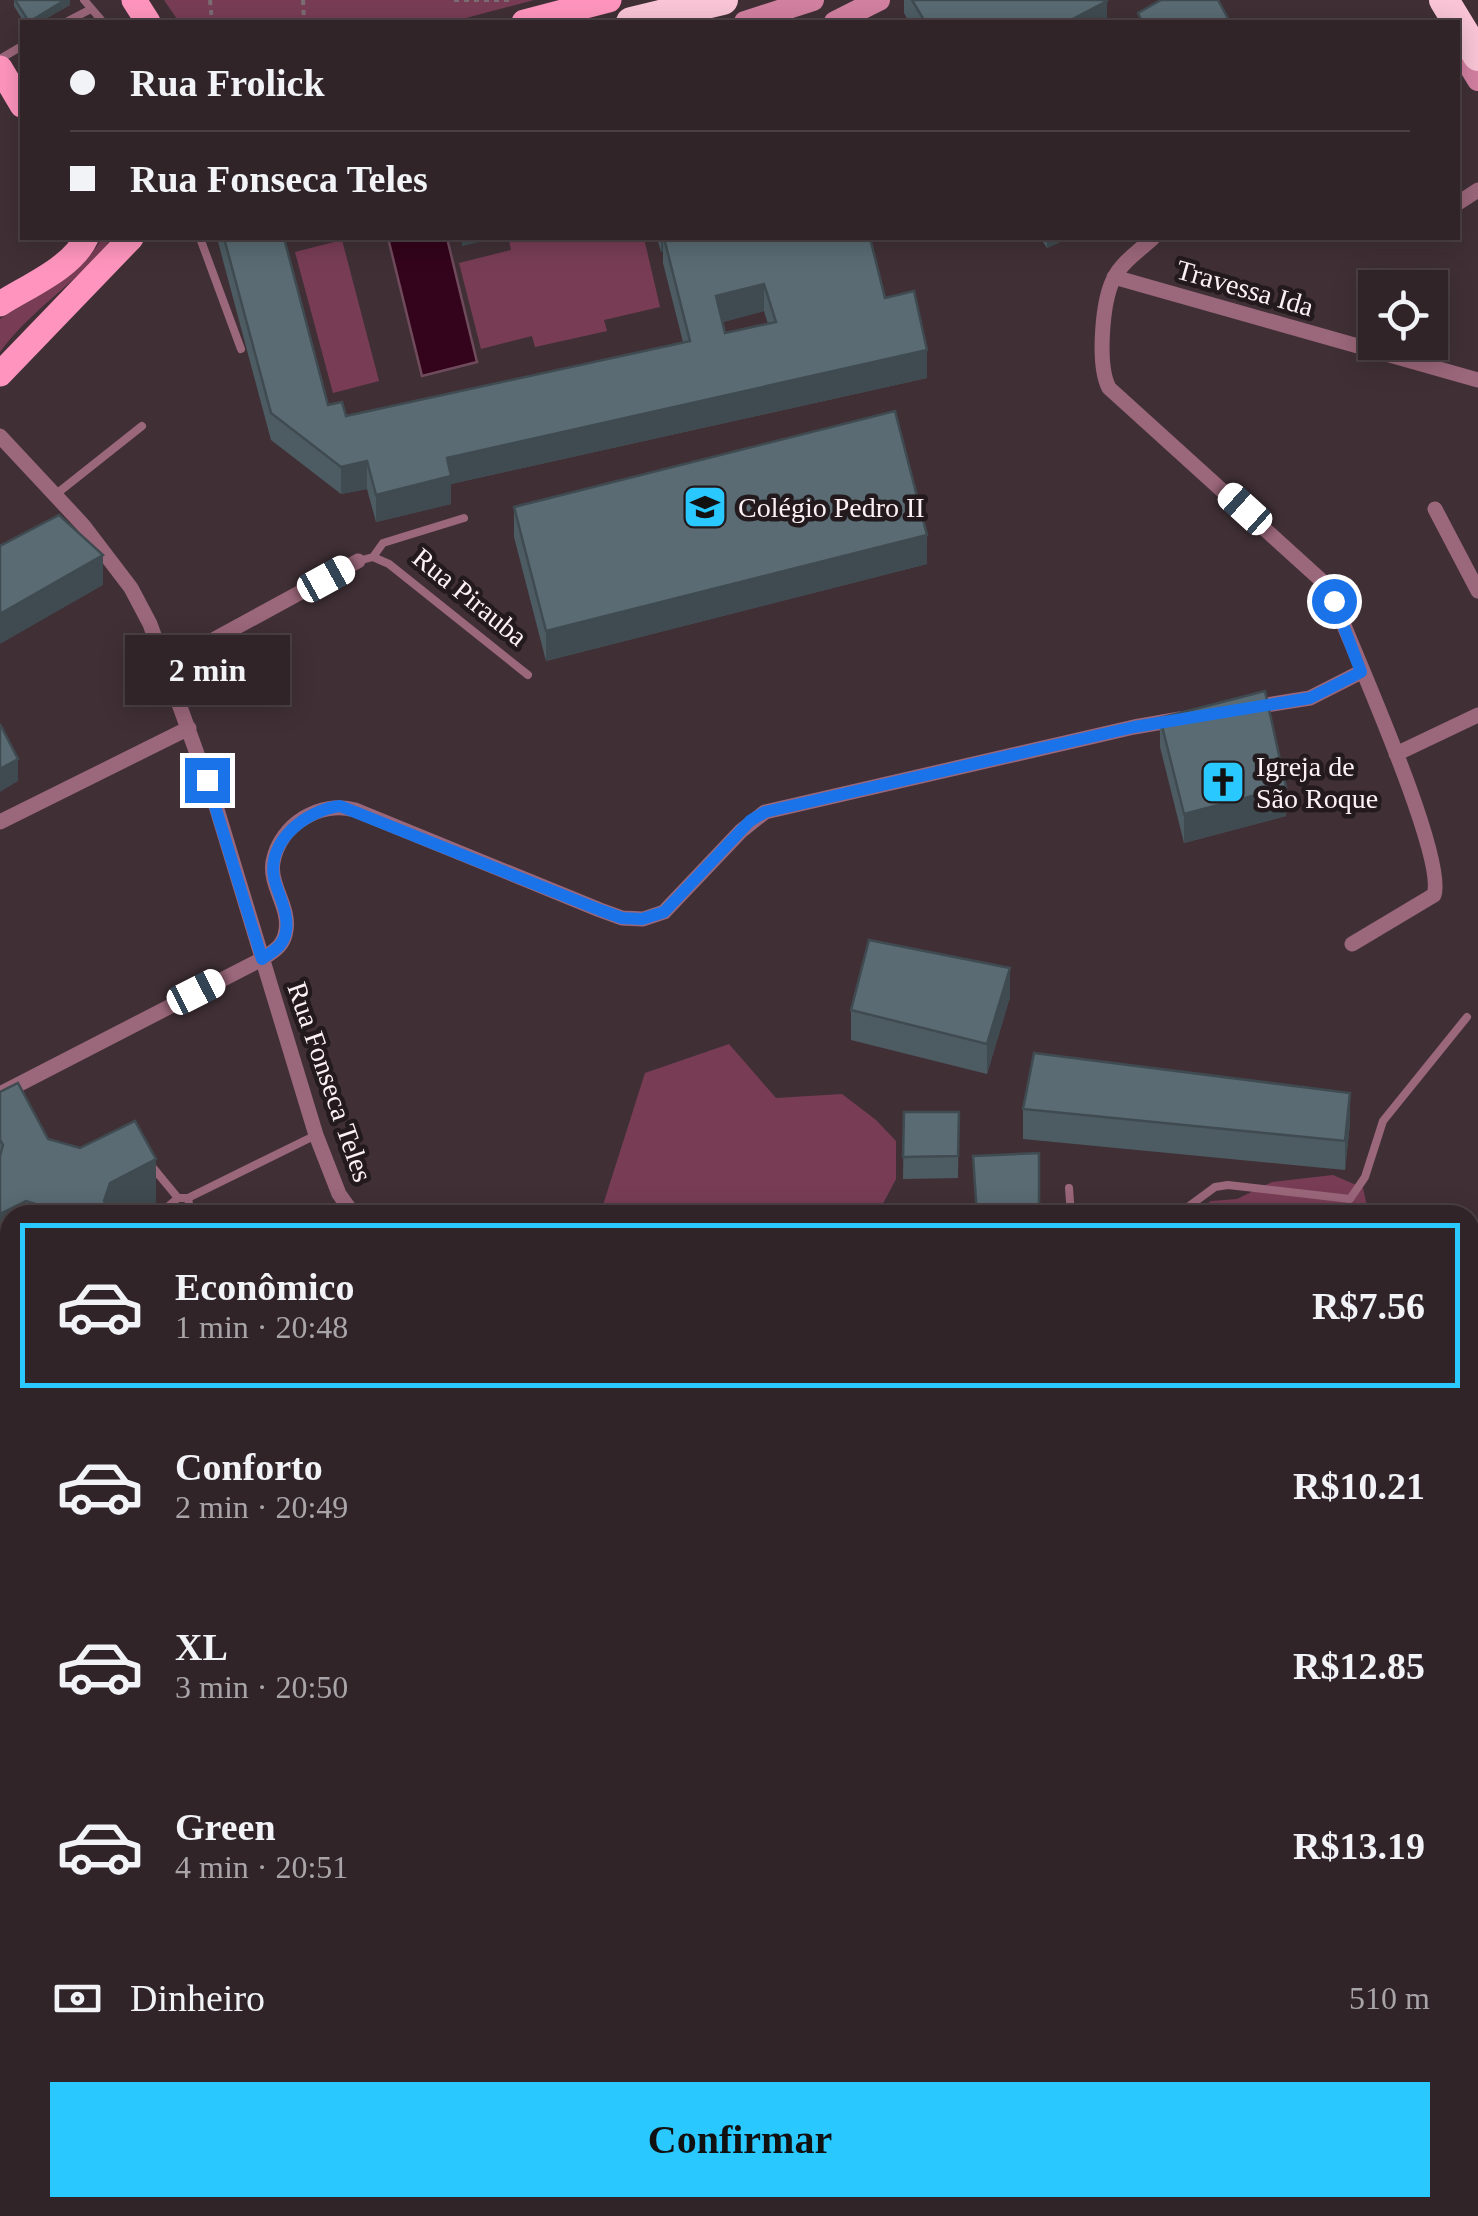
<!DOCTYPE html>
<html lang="pt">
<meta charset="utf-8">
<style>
body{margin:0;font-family:"Times New Roman",serif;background:#3c3034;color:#f1f3f6;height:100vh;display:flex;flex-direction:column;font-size:38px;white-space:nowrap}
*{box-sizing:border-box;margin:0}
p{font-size:32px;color:#a8a4a8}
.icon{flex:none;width:55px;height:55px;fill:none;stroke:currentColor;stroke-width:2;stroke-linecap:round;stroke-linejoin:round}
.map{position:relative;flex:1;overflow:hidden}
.drawer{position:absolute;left:0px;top:1205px;width:1480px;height:1012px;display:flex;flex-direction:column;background:#302428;border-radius:30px 30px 0 0;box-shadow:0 5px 25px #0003,0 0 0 2px #4b4145}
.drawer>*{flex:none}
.banner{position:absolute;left:20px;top:20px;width:1440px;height:220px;border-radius:0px;box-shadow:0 5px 25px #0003,0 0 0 2px #4b4145;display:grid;align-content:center;height:220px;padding:0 50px;background:#302428}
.buttons{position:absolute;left:1358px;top:270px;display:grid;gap:20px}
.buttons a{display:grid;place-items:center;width:90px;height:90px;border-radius:0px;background:#302428;box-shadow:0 5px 25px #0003,0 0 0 2px #4b4145;font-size:50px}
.end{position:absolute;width:45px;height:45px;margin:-22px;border:12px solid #1a73e8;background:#fff;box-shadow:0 0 0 5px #fff}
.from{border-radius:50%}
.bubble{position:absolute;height:70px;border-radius:0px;background:#302428;box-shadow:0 5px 25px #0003,0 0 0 2px #4b4145;font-size:32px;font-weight:600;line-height:70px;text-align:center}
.car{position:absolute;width:30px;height:60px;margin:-30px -15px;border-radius:12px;box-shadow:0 0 8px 2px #0007;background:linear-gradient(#fff 24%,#345 0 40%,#fff 0 76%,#345 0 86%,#fff 0)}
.banner b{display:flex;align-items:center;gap:35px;height:95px;font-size:38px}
.banner b+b{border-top:2px solid #4b4145}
.banner i{width:25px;height:25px;background:#f1f3f6}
ul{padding:18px 0 0;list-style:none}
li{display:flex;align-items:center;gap:30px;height:165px;margin:0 20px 15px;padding:0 30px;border:5px solid transparent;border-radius:0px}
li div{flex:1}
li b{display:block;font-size:38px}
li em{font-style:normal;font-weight:600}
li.active{border-color:#29c8ff}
li>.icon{width:90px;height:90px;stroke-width:1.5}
.pay{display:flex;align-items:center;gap:25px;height:110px;padding:0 50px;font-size:38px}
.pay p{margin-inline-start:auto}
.primary-button{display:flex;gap:20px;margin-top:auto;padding:20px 50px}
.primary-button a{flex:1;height:115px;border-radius:0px;background:#29c8ff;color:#111;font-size:40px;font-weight:600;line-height:115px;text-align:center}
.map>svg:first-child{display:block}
</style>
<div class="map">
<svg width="1478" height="2216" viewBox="0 0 1478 2216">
<rect width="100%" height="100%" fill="#403036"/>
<path fill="#783d55" d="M164,0h370l-83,22h-272z
M102,238h10c-32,43 -80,70 -112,114v-33c38,-25 79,-40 102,-81z
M520,238h124l16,69 -56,13 3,11 -72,16 -3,-11 -51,13 -22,-86 52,-13 -2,-10z
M342,240l37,141 -46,12 -38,-141z
M729,1044l47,54 66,-4 34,26 20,21v38l-19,36h-281l7,-10 42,-132z
M1333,1175l30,13 6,27h-180l22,-14 26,-2 35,-17z
M0,1736l10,2v470h759v8h-769z"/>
<path fill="#33041b" stroke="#6f4b5c" stroke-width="2.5" d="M388,238h59l30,124 -55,14z
M10,1883v74l-10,-1v-72z
M53,2208h131l3,8h-132z
M281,2208h210l-7,8h-214z"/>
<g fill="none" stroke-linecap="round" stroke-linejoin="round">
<path stroke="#7b6d72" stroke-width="4" stroke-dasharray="5 5" stroke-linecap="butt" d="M210,0l2,22
M303,0l1,22
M454,0h57
M0,1805l10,1
M1478,1955l-8,18 8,12
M47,2208l2,8"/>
<path stroke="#9b677a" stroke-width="8" d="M84,0l19,22
M66,22l25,-13
M0,59l22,-13
M200,238l41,111
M55,495l87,-69
M373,557l10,-14 81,-25
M358,561l15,-4 16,7 139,111
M150,1164l28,34h10l128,-63
M1069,1188l2,27
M188,1198l3,17
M158,1215l20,-17
M1177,1215l38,-28 13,-2 122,14 15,-22 18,-56 84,-104
M1,1304l9,12
M0,1333l10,-5"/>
<path stroke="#9b677a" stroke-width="15" d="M1458,203l20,-13
M1153,238c-13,12 -31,24 -39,40 -12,23 -17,87 -5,110l213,193 12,20c19,49 113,257 100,294l-82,49
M1114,277l364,103
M0,436l83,89 48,63 19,36 66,182 100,329 23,59 15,21
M1435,509l43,82
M167,665l191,-104
M1247,708l63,-10 51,-26
M1396,754l82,-39
M0,822l189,-94
M0,1094l262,-135c12,-8 22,-13 24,-29 4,-23 -17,-45 -13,-68 7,-38 48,-62 82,-52l245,100 22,8 21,1 21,-7 77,-81 24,-19 369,-85 46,-8
M1470,1398l8,3
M0,1638h10
M0,2072l10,-3
M537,2216l7,-8"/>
<path stroke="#d381a1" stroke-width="22" d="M745,22l68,-22
M835,22l44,-22
M1458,47l20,33
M1470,1351l8,-12
M0,1726l10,2
M1470,1891l8,-1
M1470,2045l8,2
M786,2216l1,-8
M826,2216l1,-8"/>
<path stroke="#ff95be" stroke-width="25" d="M134,0l14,22
M524,22l85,-22
M0,68l22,37
M0,304c28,-18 72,-36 86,-66
M0,374l131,-136"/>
<path stroke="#f9c5d7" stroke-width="30" d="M1444,0l34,56
M631,22l92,-22"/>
</g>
<path fill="#4d5c63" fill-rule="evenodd" d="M14,0h56v5l-30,17h-16l-10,-16z
M904,0h203v22h-198l-5,-9z
M217,238h67l44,167 18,11 337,-74 -20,-79v-12l-2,1 -4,-14h213l15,60 42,80 -476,106v20l-75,18 -9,-33 -26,5 -70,-54zM764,311l4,13 -43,9 -2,-11z
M1040,238h29l-22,10z
M514,507l413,57 -381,97 -32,-124z
M1160,718l126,98 -102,27 -24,-96z
M1010,997l-23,77 -136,-34v-30z
M0,1092l48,47 108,63 -25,13h-121v37l-10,5z
M1023,1109l327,14 -5,47 -322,-31z
M904,1112h55l-1,66 -55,1z
M1039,1153v62h-63l-3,-59z
M1221,2208h158l-2,8h-110z"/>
<path fill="#3f4b50" d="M65,0h5v5l-30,17h-11z
M1107,1v21h-40z
M462,238h36l-36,8z
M661,238h2v13l-2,1z
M1047,238h22l-22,10z
M764,284v27l-48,13v-28z
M927,350v28l-476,106v20l-75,18v-27l71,-37z
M367,461v28l-26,5v-27z
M927,535v29l-381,97v-30z
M103,555v30l-103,59v-30z
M18,759v22l-18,11v-23z
M1286,787v29l-102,27v-29z
M1010,968v29l-23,77v-30z
M1350,1093v30l-5,47v-29z
M156,1159v43l-25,13h-27v-14l6,-18z
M26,1201v14h-16v37l-10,5v-43z
M1374,2208h5l-2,8h-3z"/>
<path fill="#5a6b73" stroke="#3f4b50" stroke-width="2.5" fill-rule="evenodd" d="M15,0h50l-36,22z
M912,0h195v1l-40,21h-142z
M1161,0h57l12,22h-88l-4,-9z
M224,238h60l44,167 14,-3 4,14 344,-75 -26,-103h206l15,60 29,-7 13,59 -480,108 4,18 -75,19 -9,-34 -26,6 -70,-54zM764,284l12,38 -51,11 -9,-37z
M895,411l32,124 -381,96 -32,-124z
M59,515l44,40 -103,59v-68z
M1265,691l21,96 -102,27 -24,-96z
M0,724l18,35 -18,10z
M869,940l141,28 -23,76 -136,-34z
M1034,1053l316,40 -5,48 -322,-32z
M18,1083l30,56 32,9 55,-27 21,38 -46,24 -6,18 7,14h-48l-1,-3 -36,-11 -26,13v-58l3,-11 -3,-5v-48z
M904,1112h55l-1,44 -55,1z
M1039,1153v60l-62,2 -4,-59z
M1020,2208h11l3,8h-37z"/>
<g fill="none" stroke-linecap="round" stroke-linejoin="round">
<path stroke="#1a73e8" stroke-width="12" d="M207,780l55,179c11,-8 22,-13 24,-28 3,-19 -8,-36 -12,-53 -7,-38 33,-68 66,-72l260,104 22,8 20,1 22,-7 86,-91 15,-9 369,-85 176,-29 51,-26 -27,-71"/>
</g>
<defs>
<symbol id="school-square" viewBox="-11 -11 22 22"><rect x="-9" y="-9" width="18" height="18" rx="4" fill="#29c8ff" stroke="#221a1d"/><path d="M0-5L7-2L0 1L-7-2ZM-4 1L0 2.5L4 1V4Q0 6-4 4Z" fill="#111"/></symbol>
<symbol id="church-square" viewBox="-11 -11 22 22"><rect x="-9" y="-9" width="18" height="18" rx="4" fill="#29c8ff" stroke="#221a1d"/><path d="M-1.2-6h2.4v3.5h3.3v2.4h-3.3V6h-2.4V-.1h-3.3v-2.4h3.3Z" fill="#111"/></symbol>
</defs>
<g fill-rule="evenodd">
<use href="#school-square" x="680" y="482" width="50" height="50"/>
<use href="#church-square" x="1198" y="757" width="50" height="50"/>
</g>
<g text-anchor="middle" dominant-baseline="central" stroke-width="9" stroke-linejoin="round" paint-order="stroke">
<g font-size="28" fill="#fcf1f5" stroke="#221a1d">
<text transform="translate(1245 288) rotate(16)">Travessa Ida</text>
<text transform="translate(470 597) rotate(39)">Rua Pirauba</text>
<text transform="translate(330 1082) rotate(71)">Rua Fonseca Teles</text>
</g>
<g font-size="28" fill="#fcf1f5" stroke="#221a1d" text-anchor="start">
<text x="738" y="507">Colégio Pedro II</text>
<text x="1256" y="766">Igreja de<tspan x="1256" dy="32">São Roque</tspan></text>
</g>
</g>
</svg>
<div class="buttons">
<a><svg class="icon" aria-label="locate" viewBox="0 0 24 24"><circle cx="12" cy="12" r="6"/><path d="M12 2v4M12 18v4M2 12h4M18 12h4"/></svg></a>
</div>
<i class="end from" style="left:1334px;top:601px"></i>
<i class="end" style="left:207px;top:780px"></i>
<div class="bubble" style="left:125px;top:635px;width:165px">2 min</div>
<i class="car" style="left:1245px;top:509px;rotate:312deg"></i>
<i class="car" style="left:326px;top:579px;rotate:61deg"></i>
<i class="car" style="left:196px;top:992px;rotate:63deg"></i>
<div class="banner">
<b><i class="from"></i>Rua Frolick</b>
<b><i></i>Rua Fonseca Teles</b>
</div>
<section class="drawer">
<ul>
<li class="active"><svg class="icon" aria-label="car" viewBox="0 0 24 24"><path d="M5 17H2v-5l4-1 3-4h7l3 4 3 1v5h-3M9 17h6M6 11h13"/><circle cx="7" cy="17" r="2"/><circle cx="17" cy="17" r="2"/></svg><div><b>Econômico</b><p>1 min · 20:48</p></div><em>R$7.56</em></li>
<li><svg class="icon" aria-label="car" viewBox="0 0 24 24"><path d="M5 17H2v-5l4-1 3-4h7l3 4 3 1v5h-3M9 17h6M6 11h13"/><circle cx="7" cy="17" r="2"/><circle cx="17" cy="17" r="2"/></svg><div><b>Conforto</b><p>2 min · 20:49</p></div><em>R$10.21</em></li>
<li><svg class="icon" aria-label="car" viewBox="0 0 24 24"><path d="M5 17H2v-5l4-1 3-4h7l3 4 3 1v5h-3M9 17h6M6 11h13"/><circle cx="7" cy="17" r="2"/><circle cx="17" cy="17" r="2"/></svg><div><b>XL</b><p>3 min · 20:50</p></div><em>R$12.85</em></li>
<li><svg class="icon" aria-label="car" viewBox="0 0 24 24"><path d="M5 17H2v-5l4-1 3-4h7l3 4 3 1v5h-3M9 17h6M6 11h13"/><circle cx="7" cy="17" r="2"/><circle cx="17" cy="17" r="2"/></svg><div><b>Green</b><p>4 min · 20:51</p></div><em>R$13.19</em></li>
</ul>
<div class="pay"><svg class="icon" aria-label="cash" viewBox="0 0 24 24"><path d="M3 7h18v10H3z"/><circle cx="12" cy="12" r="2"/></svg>Dinheiro<p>510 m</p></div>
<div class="primary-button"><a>Confirmar</a></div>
</section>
</div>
